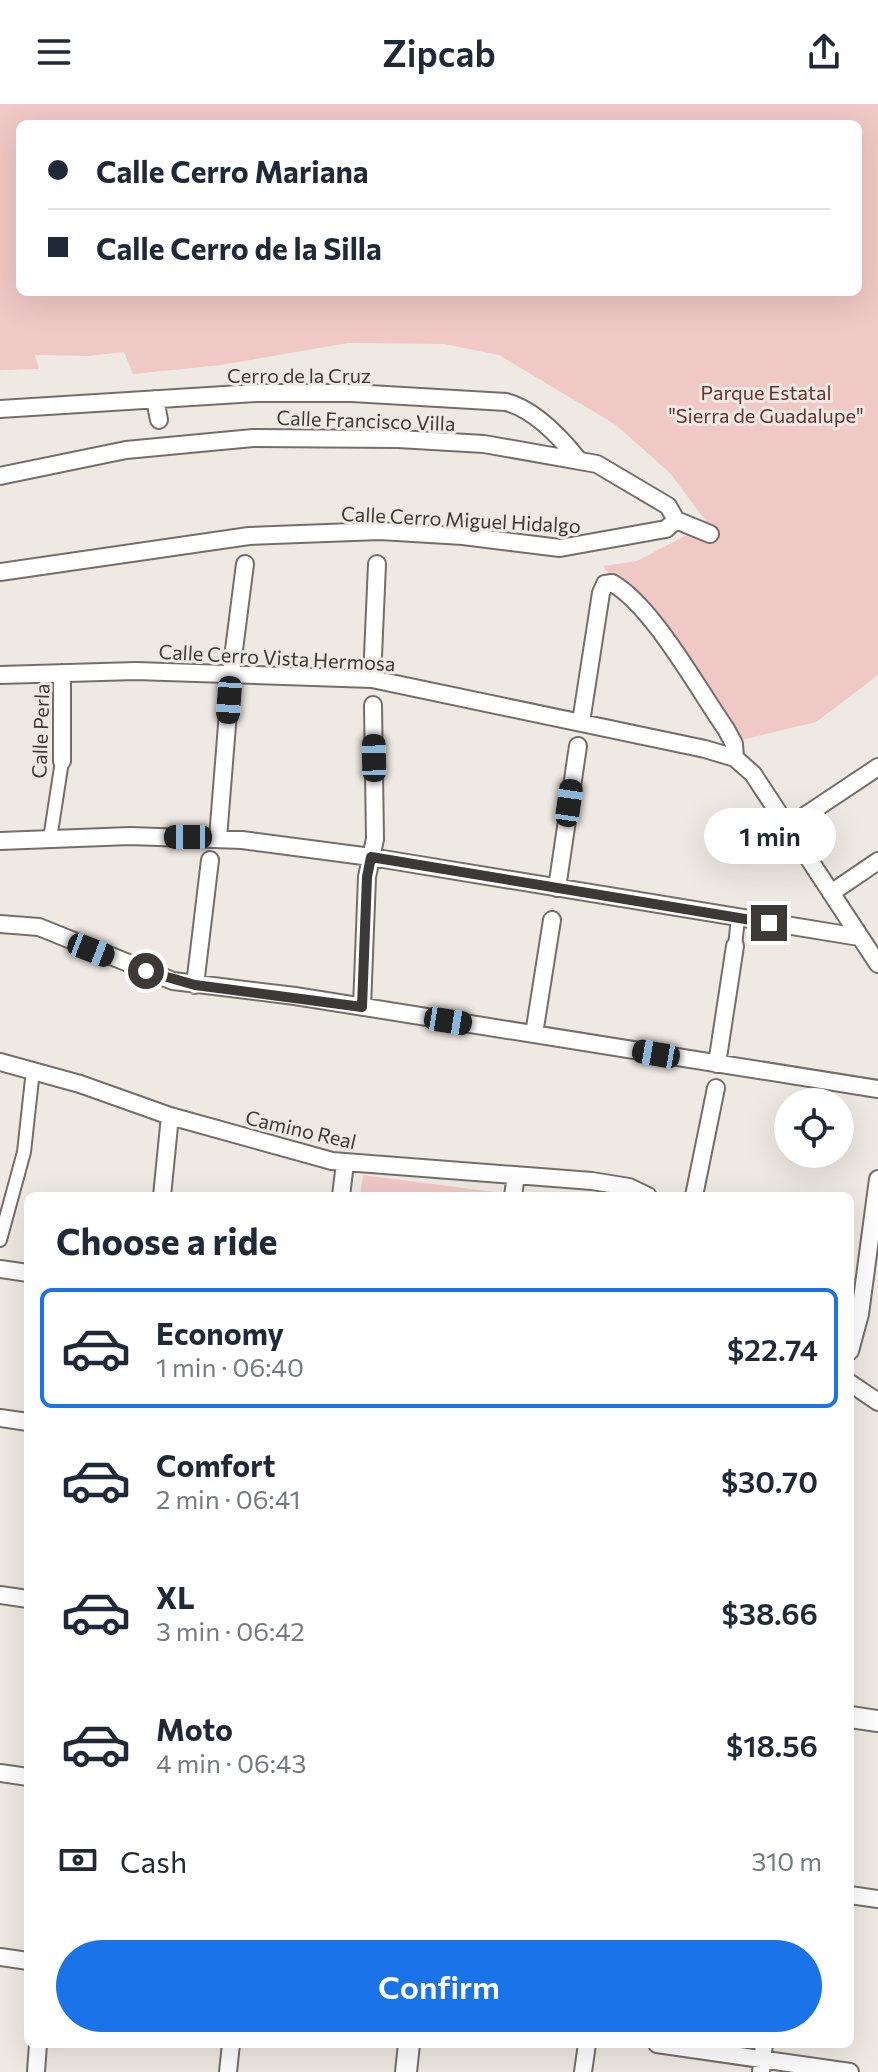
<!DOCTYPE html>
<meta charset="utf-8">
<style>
body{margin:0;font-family:Commissioner,sans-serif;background:#f6f6f7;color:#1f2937;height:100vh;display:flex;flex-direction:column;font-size:30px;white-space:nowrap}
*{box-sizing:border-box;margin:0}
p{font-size:26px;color:#747a83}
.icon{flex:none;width:44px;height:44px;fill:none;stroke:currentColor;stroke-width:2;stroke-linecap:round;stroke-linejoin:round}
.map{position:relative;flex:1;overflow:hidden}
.drawer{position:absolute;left:24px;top:1088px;width:830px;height:856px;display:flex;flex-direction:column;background:#fff;border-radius:12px;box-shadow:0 8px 32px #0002}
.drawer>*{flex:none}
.banner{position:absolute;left:16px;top:16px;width:846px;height:176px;border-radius:12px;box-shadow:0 8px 32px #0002;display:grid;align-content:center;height:176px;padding:0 32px;background:#fff}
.fabs{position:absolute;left:774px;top:984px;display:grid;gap:16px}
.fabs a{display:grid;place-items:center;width:80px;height:80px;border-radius:50%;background:#fff;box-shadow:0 8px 32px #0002;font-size:40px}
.end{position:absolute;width:36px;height:36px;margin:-18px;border:10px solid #3c3937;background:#fff;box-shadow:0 0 0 4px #fff}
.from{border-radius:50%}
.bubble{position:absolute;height:56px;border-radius:28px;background:#fff;box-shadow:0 8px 32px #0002;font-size:26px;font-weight:600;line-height:56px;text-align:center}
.car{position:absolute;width:24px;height:48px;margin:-24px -12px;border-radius:10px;box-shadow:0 0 6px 2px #0007;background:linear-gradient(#222 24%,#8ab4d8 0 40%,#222 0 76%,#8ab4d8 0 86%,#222 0)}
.banner b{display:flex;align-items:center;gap:28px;height:76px;font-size:30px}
.banner b+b{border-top:2px solid #e0e1e3}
.banner i{width:20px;height:20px;background:#1f2937}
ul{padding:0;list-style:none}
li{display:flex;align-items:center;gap:24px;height:120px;margin:0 16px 12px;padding:0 16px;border:4px solid transparent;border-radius:12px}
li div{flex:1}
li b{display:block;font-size:30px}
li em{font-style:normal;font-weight:600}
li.active{border-color:#1a73e8}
li>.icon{width:72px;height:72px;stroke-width:1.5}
h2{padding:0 32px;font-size:36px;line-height:96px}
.pay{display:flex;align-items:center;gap:20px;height:88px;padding:0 32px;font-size:30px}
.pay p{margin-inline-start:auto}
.action{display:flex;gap:16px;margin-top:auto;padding:16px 32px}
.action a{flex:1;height:92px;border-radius:48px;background:#1a73e8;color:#fff;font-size:32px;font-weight:600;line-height:92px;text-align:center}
header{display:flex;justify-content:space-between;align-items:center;height:104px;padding:0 32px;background:#fff;font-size:36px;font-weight:600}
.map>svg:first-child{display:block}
</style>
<header><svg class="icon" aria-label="menu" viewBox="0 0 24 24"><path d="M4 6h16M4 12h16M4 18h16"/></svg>Zipcab<svg class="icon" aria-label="share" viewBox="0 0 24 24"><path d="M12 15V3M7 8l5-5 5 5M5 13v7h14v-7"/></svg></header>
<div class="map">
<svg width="878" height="1968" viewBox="0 0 878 1968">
<rect width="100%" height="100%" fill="#efe9e3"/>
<path fill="#f0c8c6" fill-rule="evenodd" d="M0,0h878v571l-62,47 -79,19 -134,-175 34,-5 71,-37 -38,-51 -54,-48 -117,-70 -55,-11 -96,-1 -127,22 -88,9 -9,-22 -36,4 -53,-1 4,14 -39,1zM20,20h838v168h-838z
M363,1071l146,19 -149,2z"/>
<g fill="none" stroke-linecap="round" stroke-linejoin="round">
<defs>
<path id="pedestrian" d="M50,735l12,-78
M735,842l3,-28
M0,1136l24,-88 9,-82"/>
<path id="minor" d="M155,295l4,21
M0,305l256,-16h96l154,9c27,7 54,35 71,56
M0,372l126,-26 127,-12 145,1 86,5 113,20 71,42 8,14 34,14
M0,468l249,-36 131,-5 83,5 97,12 106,-19 10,-9
M62,569v88
M231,569l14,-109
M0,571l136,-4 236,8 333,70 30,9
M372,575l5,-115
M581,618l20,-129 4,-9 7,-1c40,22 86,106 114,146l8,15 1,14 18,16 125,190
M788,723l90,-60
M218,734l11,-138
M0,737l130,-5 112,4 129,17 488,80
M557,784l21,-142
M831,789l47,-32
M0,820l39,3 134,54 122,15 583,93
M195,881l15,-125
M362,903l5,-130 8,-38 -2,-134
M534,930l18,-114
M0,958l80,22 90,32 162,45 260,20 37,6 19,9
M717,960l18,-118
M162,1092l8,-80
M341,1092l4,-33
M513,1092l3,-21
M694,1092l22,-108
M0,1165l28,4
M850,1247l10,-37 18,-135
M850,1279l28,19
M0,1314l28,4
M0,1491l28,4
M0,1669l28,4
M850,1791l28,4
M0,1853l28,4
M657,1940l193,28
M36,1968l2,-28
M228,1968l3,-28
M583,1968l4,-28
M761,1968l3,-28"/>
<path id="tertiary" d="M850,1613l28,4
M406,1968l3,-28"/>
</defs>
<use href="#pedestrian" stroke="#746e69" stroke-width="16"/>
<use href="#minor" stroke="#746e69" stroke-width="20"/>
<use href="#tertiary" stroke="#746e69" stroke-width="24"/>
<use href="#pedestrian" stroke="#fff" stroke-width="12"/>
<use href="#minor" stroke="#fff" stroke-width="16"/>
<use href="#tertiary" stroke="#fff" stroke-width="20"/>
</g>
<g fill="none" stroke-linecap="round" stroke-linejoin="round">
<path stroke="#3c3937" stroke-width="10" d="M146,867l49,14 167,22 5,-130 4,-20 398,66"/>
</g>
<g text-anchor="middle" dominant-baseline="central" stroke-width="6" stroke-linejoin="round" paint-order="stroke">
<g font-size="20" fill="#3c3937" stroke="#efe9e3">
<text x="299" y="271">Cerro de la Cruz</text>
<text transform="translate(366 316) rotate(2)">Calle Francisco Villa</text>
<text transform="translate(461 415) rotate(3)">Calle Cerro Miguel Hidalgo</text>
<text transform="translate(277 553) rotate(3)">Calle Cerro Vista Hermosa</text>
<text transform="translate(40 627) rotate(-88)">Calle Perla</text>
<text transform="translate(301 1025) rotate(13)">Camino Real</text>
</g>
<g font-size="20" fill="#692e2e" stroke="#efe9e3">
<text x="766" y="288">Parque Estatal<tspan x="766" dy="23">"Sierra de Guadalupe"</tspan></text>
</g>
</g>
</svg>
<div class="fabs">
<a><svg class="icon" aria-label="locate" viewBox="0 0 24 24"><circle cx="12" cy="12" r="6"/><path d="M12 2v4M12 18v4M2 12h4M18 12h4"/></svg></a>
</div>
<i class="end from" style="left:146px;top:867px"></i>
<i class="end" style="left:769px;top:819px"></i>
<div class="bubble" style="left:704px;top:704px;width:132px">1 min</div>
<i class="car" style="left:229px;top:596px;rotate:184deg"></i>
<i class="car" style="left:374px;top:654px;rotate:359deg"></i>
<i class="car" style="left:569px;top:699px;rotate:8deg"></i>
<i class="car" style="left:188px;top:733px;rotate:270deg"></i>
<i class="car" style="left:91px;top:846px;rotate:111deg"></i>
<i class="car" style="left:448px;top:917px;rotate:99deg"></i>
<i class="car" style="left:656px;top:950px;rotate:280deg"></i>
<div class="banner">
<b><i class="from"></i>Calle Cerro Mariana</b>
<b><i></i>Calle Cerro de la Silla</b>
</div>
<section class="drawer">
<h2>Choose a ride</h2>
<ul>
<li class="active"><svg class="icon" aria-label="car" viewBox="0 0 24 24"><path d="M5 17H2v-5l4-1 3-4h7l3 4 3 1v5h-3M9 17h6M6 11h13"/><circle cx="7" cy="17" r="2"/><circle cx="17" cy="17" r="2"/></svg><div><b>Economy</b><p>1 min · 06:40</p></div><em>$22.74</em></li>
<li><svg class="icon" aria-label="car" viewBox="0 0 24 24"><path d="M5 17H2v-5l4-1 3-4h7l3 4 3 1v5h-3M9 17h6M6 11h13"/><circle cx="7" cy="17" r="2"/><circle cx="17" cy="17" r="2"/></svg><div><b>Comfort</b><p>2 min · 06:41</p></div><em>$30.70</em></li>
<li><svg class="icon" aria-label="car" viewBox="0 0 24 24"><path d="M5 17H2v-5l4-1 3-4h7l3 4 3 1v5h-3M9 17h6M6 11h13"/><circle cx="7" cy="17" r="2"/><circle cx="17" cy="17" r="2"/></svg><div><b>XL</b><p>3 min · 06:42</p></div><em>$38.66</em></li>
<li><svg class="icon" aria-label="car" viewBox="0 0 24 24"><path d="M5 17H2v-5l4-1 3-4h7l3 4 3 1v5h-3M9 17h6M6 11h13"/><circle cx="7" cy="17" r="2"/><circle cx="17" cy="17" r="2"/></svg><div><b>Moto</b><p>4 min · 06:43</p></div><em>$18.56</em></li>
</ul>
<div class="pay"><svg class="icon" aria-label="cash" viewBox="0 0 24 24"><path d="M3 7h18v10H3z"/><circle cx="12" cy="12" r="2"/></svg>Cash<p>310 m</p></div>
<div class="action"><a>Confirm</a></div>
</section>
</div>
